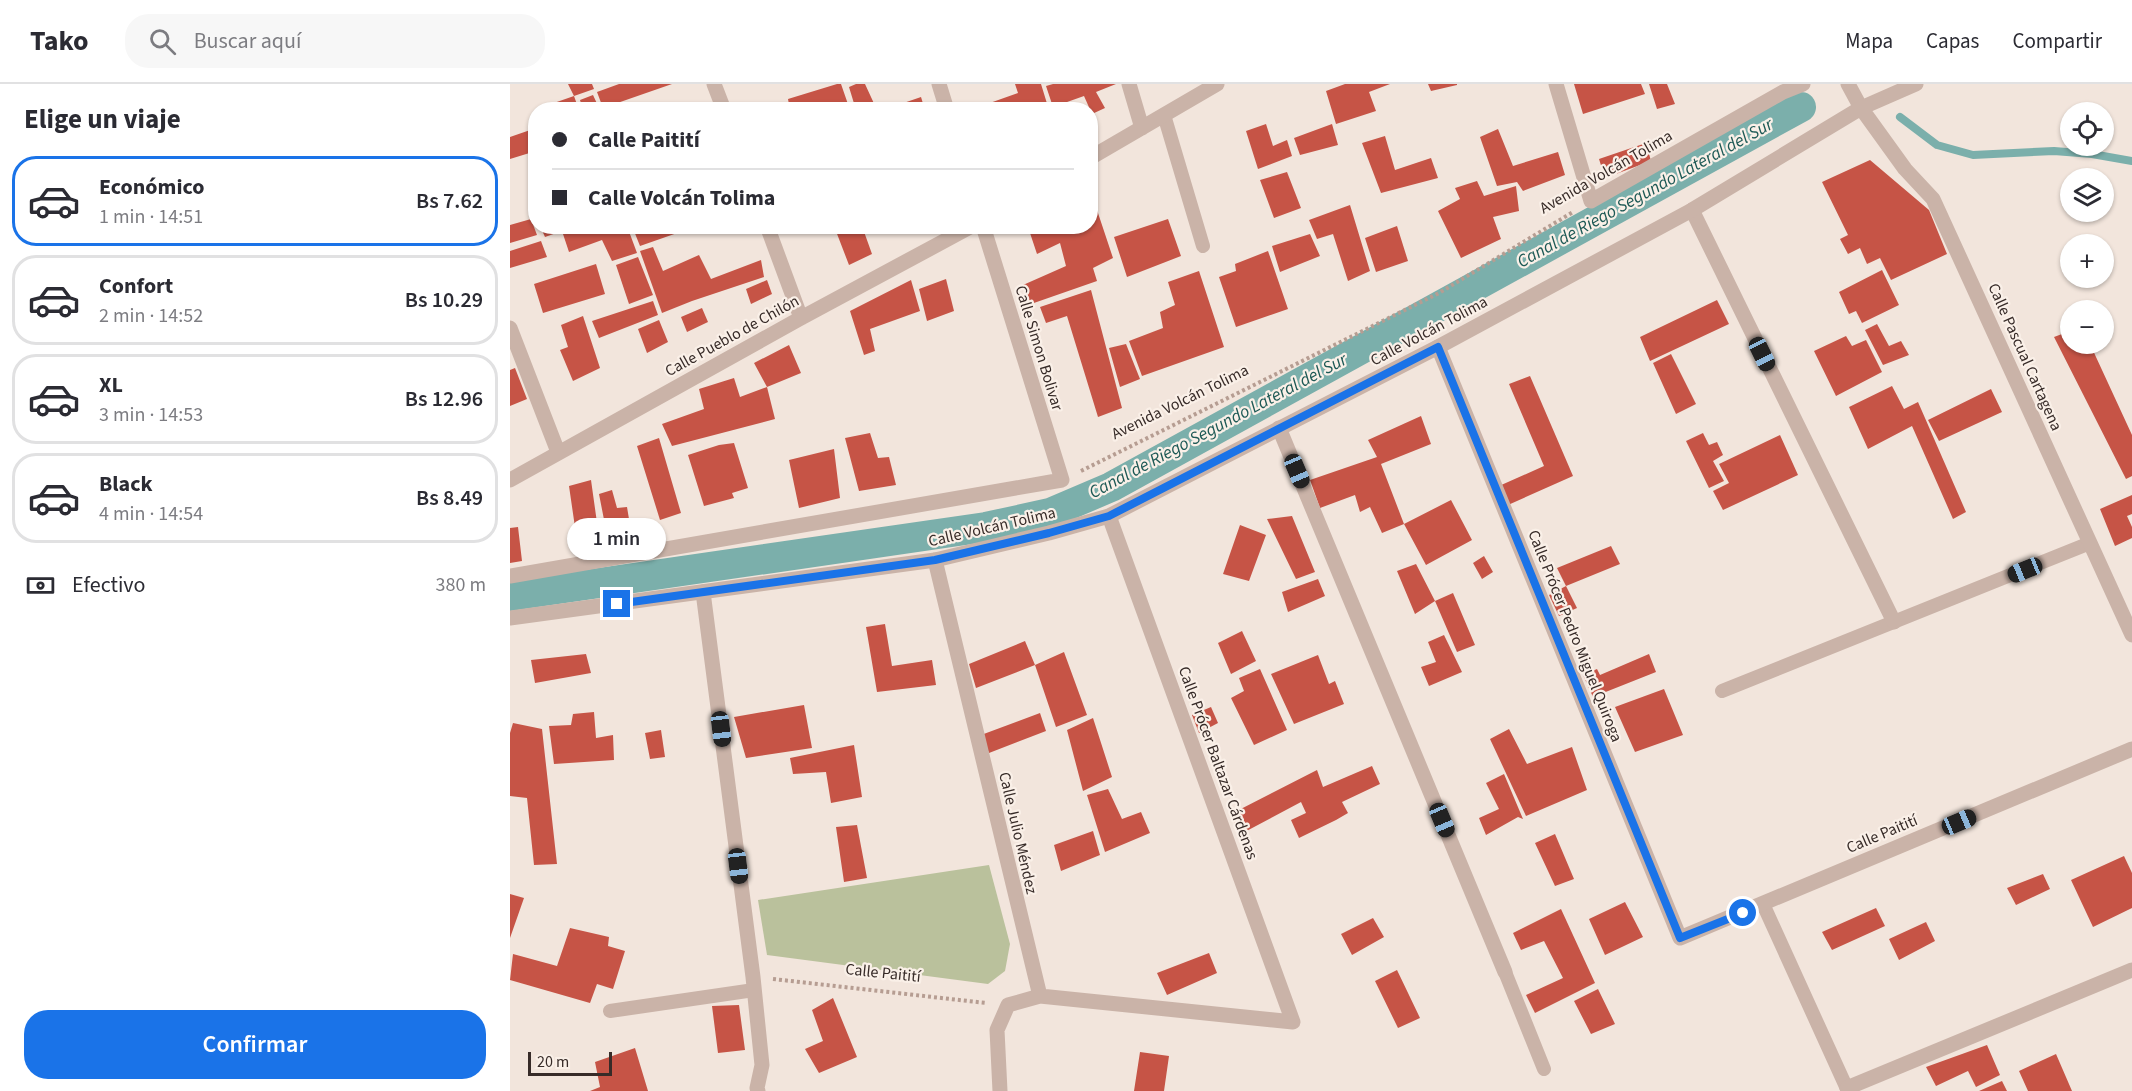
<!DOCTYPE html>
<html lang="es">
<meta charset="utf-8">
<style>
body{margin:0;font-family:"Source Sans 3",sans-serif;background:#f7f7f7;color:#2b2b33;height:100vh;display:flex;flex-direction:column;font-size:22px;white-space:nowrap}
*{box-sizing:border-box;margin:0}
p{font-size:20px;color:#7c7c81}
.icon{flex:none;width:33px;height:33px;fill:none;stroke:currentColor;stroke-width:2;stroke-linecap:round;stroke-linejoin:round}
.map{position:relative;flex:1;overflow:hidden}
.drawer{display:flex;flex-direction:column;background:#fff;width:510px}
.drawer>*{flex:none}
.top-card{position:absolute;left:18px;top:18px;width:570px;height:132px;border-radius:24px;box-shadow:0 2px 4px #0004;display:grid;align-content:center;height:132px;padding:0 24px;background:#fff}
.tools{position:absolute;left:1550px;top:18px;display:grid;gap:12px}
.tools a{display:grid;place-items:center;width:54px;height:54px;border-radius:50%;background:#fff;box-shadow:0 2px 4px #0004;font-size:30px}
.scale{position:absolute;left:18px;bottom:15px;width:84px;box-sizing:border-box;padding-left:6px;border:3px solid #372b28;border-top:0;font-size:16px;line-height:21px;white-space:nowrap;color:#372b28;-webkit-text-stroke:4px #faf0e8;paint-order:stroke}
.end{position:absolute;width:27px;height:27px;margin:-14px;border:8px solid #1a73e8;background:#fff;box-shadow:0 0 0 3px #fff}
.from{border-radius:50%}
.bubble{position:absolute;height:42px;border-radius:21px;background:#fff;box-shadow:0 2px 4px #0004;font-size:20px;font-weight:600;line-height:42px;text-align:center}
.car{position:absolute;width:18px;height:36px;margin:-18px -9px;border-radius:8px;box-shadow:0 0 4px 2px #0007;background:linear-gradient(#222 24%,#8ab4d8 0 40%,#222 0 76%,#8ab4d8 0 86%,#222 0)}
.top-card b{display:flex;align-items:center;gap:21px;height:57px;font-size:22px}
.top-card b+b{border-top:2px solid #e1e1e2}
.top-card i{width:15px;height:15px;background:#2b2b33}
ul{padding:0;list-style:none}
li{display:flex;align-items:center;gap:18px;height:90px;margin:0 12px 9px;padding:0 12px;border:3px solid #e1e1e2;border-radius:24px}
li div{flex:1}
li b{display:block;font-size:22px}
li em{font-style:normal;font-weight:600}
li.current{border-color:#1a73e8}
li>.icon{width:54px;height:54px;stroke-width:1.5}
h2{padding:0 24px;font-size:27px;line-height:72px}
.pay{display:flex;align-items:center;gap:15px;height:66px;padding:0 24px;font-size:22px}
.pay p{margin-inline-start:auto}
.button{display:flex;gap:12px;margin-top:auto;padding:12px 24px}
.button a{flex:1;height:69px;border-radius:24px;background:#1a73e8;color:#fff;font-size:24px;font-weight:600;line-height:69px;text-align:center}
header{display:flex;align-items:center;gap:36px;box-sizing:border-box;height:84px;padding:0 30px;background:#fff;border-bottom:2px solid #e1e1e2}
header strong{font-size:28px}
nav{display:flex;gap:33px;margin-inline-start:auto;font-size:21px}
.search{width:420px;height:54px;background:#f7f7f7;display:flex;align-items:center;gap:15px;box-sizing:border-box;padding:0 21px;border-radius:24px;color:#7c7c81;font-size:22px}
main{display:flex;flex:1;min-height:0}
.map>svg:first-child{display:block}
</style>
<header>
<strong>Tako</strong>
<div class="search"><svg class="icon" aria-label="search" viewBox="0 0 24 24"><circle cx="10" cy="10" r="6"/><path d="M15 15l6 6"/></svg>Buscar aquí</div>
<nav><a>Mapa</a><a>Capas</a><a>Compartir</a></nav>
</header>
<main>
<section class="drawer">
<h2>Elige un viaje</h2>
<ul>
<li class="current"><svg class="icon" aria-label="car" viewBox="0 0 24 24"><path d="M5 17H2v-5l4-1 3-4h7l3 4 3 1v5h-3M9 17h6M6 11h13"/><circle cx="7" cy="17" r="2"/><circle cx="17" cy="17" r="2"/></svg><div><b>Económico</b><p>1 min · 14:51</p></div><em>Bs 7.62</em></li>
<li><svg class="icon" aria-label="car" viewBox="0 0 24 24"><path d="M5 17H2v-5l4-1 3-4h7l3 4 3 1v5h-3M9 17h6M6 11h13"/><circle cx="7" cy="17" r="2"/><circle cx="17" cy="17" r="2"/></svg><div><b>Confort</b><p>2 min · 14:52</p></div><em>Bs 10.29</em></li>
<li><svg class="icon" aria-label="car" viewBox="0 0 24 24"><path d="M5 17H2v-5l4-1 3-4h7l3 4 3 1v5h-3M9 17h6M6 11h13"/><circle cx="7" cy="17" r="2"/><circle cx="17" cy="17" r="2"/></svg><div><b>XL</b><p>3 min · 14:53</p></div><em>Bs 12.96</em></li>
<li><svg class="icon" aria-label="car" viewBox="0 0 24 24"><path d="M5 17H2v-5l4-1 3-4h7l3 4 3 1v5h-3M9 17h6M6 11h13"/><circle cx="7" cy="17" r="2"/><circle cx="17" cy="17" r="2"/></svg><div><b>Black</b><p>4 min · 14:54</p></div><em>Bs 8.49</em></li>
</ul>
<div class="pay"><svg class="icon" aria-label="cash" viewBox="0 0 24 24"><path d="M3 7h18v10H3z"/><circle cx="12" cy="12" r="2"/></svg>Efectivo<p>380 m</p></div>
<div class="button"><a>Confirmar</a></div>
</section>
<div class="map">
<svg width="1622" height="1007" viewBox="0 0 1622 1007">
<rect width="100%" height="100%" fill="#f2e5dc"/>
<path fill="#bac19c" d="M479,781l21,79 -5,27 -17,13 -221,-29 -9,-55z"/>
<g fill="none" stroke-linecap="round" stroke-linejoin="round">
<path stroke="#7bafab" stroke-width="8" d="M1390,33l37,28 36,10 81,-4 38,3 40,7"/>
<path stroke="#7bafab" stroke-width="30" d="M0,512l476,-69 64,-14 61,-26 690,-380"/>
</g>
<path fill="#c65446" d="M58,0h24l2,5 -20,7z
M109,0h53l-69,24 -6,-16z
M327,0h4l9,26h-20l-2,-3 -12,3h-26l-2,-11z
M346,0h9l12,26h-21l-7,-23z
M505,0h26l8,26h-79l48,-17z
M543,0h63l-20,8 9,16 -13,6 -8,-18 -31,11 -7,-21z
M835,0h45l-21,8 7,19 -40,13 -10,-33z
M918,0h29v1l-26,6z
M1064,0h67l4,10 -62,20z
M1139,0h18l8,20 -18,5z
M83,11l7,15h-17l-3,-10z
M64,12l5,14h-26l-2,-6z
M411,13l4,13h-39v-1z
M756,40l7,22 14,-6 5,16 -34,13 -12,-38z
M822,40l6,21 -38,10 -6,-17z
M26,44v23l-26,8v-22z
M988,45l15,37 45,-14 7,23 -42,16 -6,-9 -20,4 -17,-49z
M875,52l10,34 36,-12 7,20 -57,15 -19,-50z
M1136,59l5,18 -46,17 -6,-19z
M1360,76l59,50 18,44 -56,26 -11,-22 -13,6 -7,-16 -12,6 -8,-15 8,-4 -26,-53z
M777,88l14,36 -27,10 -14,-38z
M967,97l7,15 32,-10 3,25 -26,6 8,22 -40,19 -23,-47 22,-12 -5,-11z
M582,111l21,63 -20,10 4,13 -66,23 -8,-19 43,-19 -6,-23 -23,11 -8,-24 7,-4h54v-30z
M840,121l20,66 -22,10 -15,-47 -16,5 -8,-19z
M21,135l6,16 -27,8v-18z
M658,135l13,37 -54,21 -13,-40z
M30,142h87l10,27 -25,8 -10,-21 -33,12 -7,-21 -17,6z
M122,142h46l2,6 -40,14z
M324,142h28l10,28 -23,11z
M887,142l11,35 -32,11 -11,-34z
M800,150l10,22 -40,16 -8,-26z
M31,157l6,16 -37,11v-17z
M143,163l10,24 36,-16 12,24 50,-19 3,17 -72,24 -30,12 -22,-62z
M758,167l20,58 -52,18 -17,-50 17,-6 -1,-7z
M128,173l15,38 -24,9 -13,-39z
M86,180l9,30 -62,19 -9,-29z
M1372,186l17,35 -37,18 -6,-12 -7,3 -10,-22z
M689,187l25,76 -82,29 -13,-35 34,-13 -3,-16 15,-7 -7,-23z
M436,195l8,32 -27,10 -8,-32z
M257,196l5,14 -21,10 -5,-15z
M401,196l9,31 -50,18 5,22 -11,4 -14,-44z
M581,206l31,118 -24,9 -31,-101 -21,7 -6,-16z
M1207,216l12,24 -79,37 -10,-24z
M143,217l5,14 -59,23 -7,-17z
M192,224l6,14 -21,10 -6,-15z
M73,232l17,52 -27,13 -13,-31 8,-3 -7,-22z
M149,236l9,22 -21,11 -9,-24z
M1367,240l12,22 12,-5 8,14 -26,10 -18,-35z
M1560,247v13h20l42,91v41l-6,3 -72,-142z
M1336,252l6,10 14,-6 16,32 -46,24 -22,-45z
M616,260l14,35 -20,8 -11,-39z
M279,261l12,28 -34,14 -13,-24z
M1161,270l25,50 -20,10 -23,-51z
M5,284l12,31 -17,7v-36z
M1020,292l43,100 -65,29 -9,-19 45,-20 -35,-82z
M224,294l6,19 27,-10 8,32 -103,27 -10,-22 42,-15 -5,-20z
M1382,302l12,23 14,-7 48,110 -13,7 -41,-93 -44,23 -19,-42z
M1481,305l11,23 -63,29 -11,-21z
M911,332l10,28 -50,20 23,60 47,-24 21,40 -46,25 -22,-41 -22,9 -12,-26 -10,5 -5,-17 -35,13 -10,-28 67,-23 -9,-17z
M360,349l8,25 11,-1 7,28 -37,6 -14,-53z
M1193,349l6,12 8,-3 6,13 -10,6 11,20 -15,7 -23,-47z
M1270,351l18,40 -75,35 -10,-19 16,-8 -10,-19z
M149,354l22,75 -21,7 -23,-74z
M224,359l14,45 -16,5 2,5 -30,8 -16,-51 31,-10z
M324,365l6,49 -41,10 -10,-48z
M81,396l8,57 -22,4 -8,-55z
M102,406l5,18 10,-1 4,24 -24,4 -8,-41z
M1622,411v19l-5,2 5,11v11l-17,8 -15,-37z
M782,432l23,56 -19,7 -29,-60z
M730,441l26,10 -17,46 -26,-7z
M8,443l4,34 -12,2v-35z
M1101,462l9,18 -54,22 -9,-18z
M974,472l9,16 -11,7 -9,-16z
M906,480l19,37 -20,13 -18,-43z
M808,495l7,17 -37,16 -6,-20z
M1056,502l11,22 -18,8 -10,-21z
M943,509l22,52 -18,7 -22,-51z
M375,540l7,42 40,-6 4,25 -59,7 -11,-65z
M732,547l14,30 -25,13 -13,-31z
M934,551l18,37 -33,14 -8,-19 15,-5 -8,-20z
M515,557l10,24 -59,23 -7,-24z
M554,568l23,63 -31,12 -21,-62z
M76,570l5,19 -56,10 -4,-23z
M1139,570l7,18 -63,25 -10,-22 14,-6 3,6z
M808,571l11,29 6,-3 9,23 -50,20 -23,-50z
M750,585l27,61 -33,15 -23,-47 13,-7 -5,-13z
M1154,605l19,46 -48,17 -20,-45z
M294,621l8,43 -66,10 -12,-41z
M701,623l7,16 -19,10 -7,-18z
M84,628l2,26 17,-3 1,25 -60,4 -5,-38 22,-1 2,-11z
M530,629l6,18 -57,22 -8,-18z
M583,634l19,59 -29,14 -16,-61z
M3,639l29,6 15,135 -23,1 -7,-67 -17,-2v-63z
M999,645l18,35 45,-17 15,43 -61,26 -36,-77z
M151,646l4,27 -15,2 -5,-26z
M344,661l8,52 -31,6 -5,-31 -33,2 -3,-16z
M862,682l8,18 -38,18 6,11 -12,7 -37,18 -8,-18 15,-7 -5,-11 -62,33 -8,-21 86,-44 6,17z
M994,690l19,45 -5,-2 -32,18 -7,-17 20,-9 -13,-26z
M598,705l14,30 19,-7 9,21 -45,19 -18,-57z
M347,741l10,53 -23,4 -8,-55z
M583,747l7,24 -39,16 -7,-26z
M1045,750l19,45 -19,7 -20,-43z
M1614,772l8,17v35l-39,19 -22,-47z
M1533,790l7,15 -34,16 -9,-17z
M0,810l14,4 -14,40z
M1115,818l18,35 -38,18 -16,-36z
M1366,824l9,18 -53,24 -10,-18z
M1051,825l34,74 -60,30 -9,-18 37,-17 -19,-37 -23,9 -8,-17z
M863,834l11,19 -32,18 -11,-21z
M1416,838l9,19 -36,19 -10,-21z
M60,844l39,9 -1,9 17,5 -12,38 -16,-5 -7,19 -80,-23 3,-26 44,12z
M699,869l8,20 -50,22 -10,-22z
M887,886l23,48 -22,10 -23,-47z
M1088,905l17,35 -24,10 -17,-33z
M323,914l24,59 -38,16 -14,-24 18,-8 -11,-31z
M229,921l6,45 -27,3 -6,-47z
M1477,961l13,30 -24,12 -8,-16 -32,15 -10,-19z
M125,964l13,43h-58l10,-4 -5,-25z
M630,968l29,4 -5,35h-30z
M1546,970l16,37h-44l-9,-20z
M1492,997l5,10h-28z"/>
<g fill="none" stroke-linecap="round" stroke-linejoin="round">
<path stroke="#b69d92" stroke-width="4" stroke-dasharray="3 3" stroke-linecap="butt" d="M571,387l358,-178 134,-81
M263,895l213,24"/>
<path stroke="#cab3a8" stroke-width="14" d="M654,31l39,131
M1212,607l368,-148
M1253,820l85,187
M995,888l39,97
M100,927l144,-21"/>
<path stroke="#cab3a8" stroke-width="15" d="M204,0l10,26
M429,0l8,26
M619,0l13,44
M1046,0l35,117 192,-109 20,-8
M1338,0l13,24
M580,74l127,-74
M1182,126l202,412
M257,142l34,92
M0,244l48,124
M928,263l242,591 452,-189
M769,344l226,544
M0,396l291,-162 171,-92
M425,476l105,436 -32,9 -11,25 3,61
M0,492l552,-96 -79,-254
M193,508l50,385 9,88 -5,23 1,3
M530,912l253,26 -184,-506
M1337,1004l285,-118"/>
<path stroke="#cab3a8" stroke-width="15" d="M1351,24l44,61 28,30 199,436
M0,534l425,-58 114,-27 60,-17 329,-169 254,-137 169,-102 55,-24"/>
</g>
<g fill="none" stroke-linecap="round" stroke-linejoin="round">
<path stroke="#1a73e8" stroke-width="8" d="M107,520l318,-44 114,-27 60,-17 329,-169 242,591 63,-25"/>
</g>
<g text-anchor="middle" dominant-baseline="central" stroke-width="4.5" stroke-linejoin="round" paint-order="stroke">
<g font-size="16" fill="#372b28" stroke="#faf0e8">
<text transform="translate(1096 88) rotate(-30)">Avenida Volcán Tolima</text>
<text transform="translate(919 247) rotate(-28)">Calle Volcán Tolima</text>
<text transform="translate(222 252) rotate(-29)">Calle Pueblo de Chilón</text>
<text transform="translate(529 264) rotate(73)">Calle Simon Bolivar</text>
<text transform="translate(1515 273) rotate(66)">Calle Pascual Cartagena</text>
<text transform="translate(670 318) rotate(-26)">Avenida Volcán Tolima</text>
<text transform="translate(482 443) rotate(-13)">Calle Volcán Tolima</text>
<text transform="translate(1065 552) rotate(68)">Calle Prócer Pedro Miguel Quiroga</text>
<text transform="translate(708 679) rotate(70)">Calle Prócer Baltazar Cárdenas</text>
<text transform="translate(508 749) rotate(77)">Calle Julio Méndez</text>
<text transform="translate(1372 750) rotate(-23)">Calle Paitití</text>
<text transform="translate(373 889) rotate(6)">Calle Paitití</text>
</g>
<g font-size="18" font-style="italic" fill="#1d5955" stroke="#faf0e8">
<text transform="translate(1135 109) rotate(-29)">Canal de Riego Segundo Lateral del Sur</text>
<text transform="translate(708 342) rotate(-28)">Canal de Riego Segundo Lateral del Sur</text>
</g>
</g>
</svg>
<div class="tools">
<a><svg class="icon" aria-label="locate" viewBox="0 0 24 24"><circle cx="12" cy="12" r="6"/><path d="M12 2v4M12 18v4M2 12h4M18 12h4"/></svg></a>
<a><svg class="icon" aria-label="layers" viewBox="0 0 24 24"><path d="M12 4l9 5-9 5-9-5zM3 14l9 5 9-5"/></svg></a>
<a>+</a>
<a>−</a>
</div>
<div class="scale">20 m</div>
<i class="end from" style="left:1233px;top:829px"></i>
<i class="end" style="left:107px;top:520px"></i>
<div class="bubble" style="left:57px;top:434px;width:99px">1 min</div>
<i class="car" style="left:1252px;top:270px;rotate:154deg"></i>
<i class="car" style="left:787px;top:387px;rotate:157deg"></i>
<i class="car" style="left:1515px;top:486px;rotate:248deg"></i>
<i class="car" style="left:211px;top:645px;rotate:173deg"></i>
<i class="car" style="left:932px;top:736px;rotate:157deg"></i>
<i class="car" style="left:1449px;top:738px;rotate:67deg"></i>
<i class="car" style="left:228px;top:782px;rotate:173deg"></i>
<div class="top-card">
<b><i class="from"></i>Calle Paitití</b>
<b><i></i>Calle Volcán Tolima</b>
</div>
</div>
</main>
